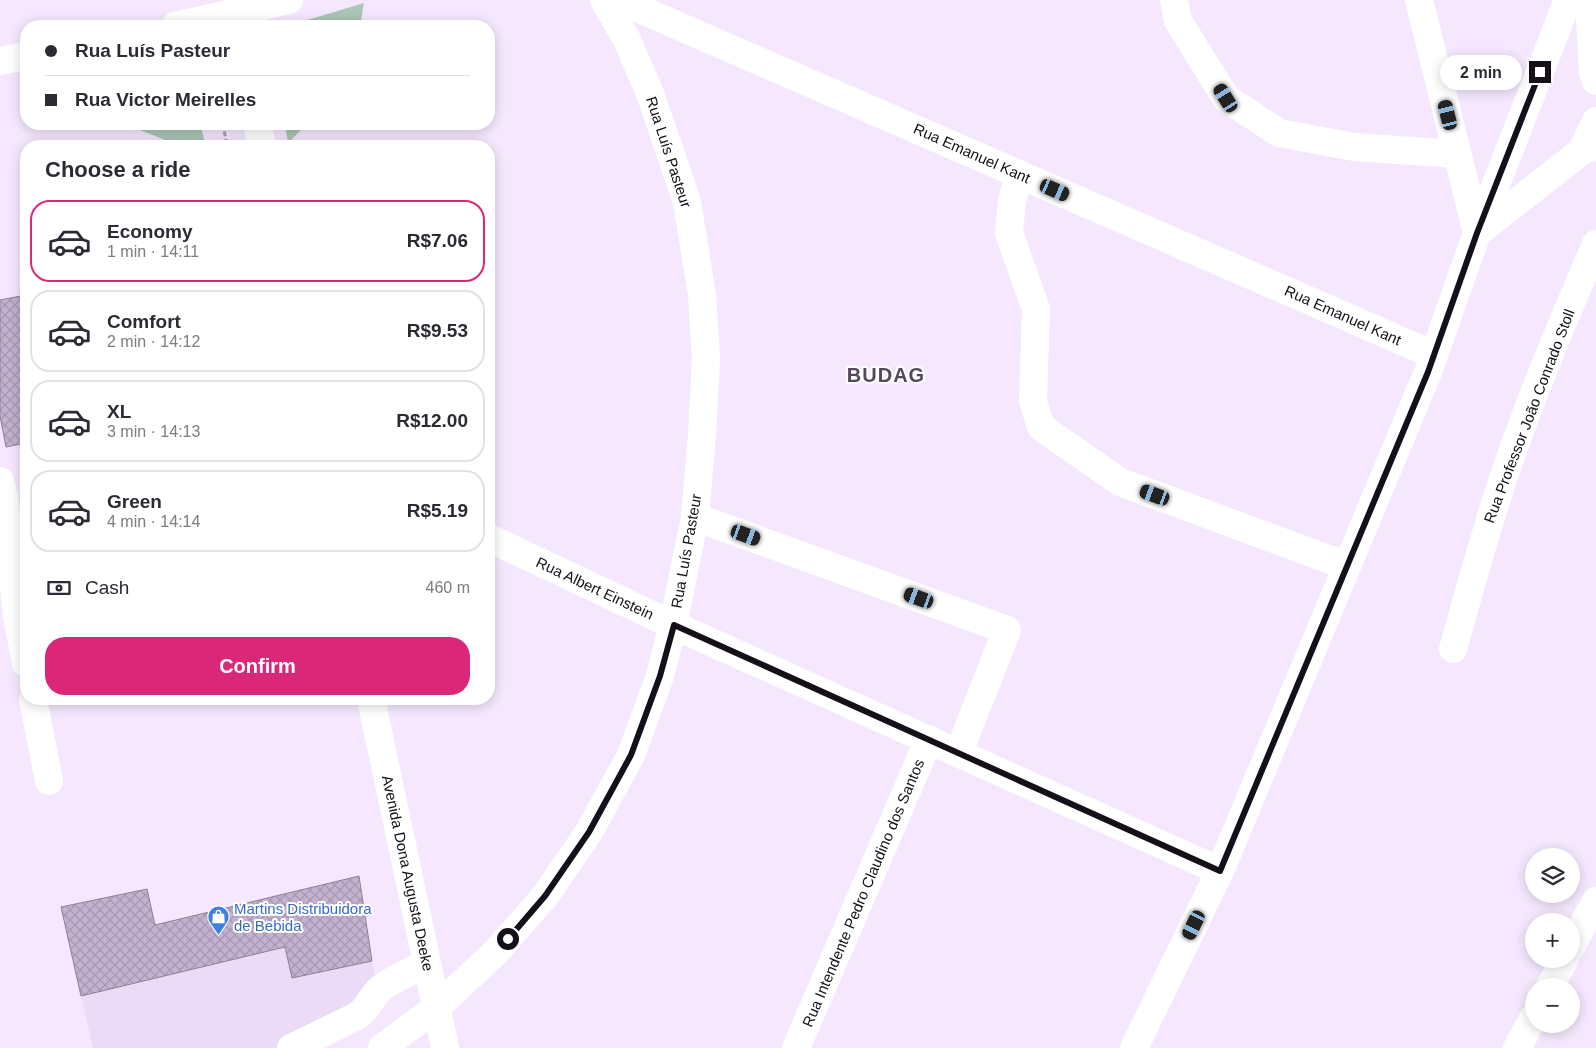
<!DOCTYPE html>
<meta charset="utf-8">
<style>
body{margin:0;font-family:Helvetica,sans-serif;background:#f7f7f7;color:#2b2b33;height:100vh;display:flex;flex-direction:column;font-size:19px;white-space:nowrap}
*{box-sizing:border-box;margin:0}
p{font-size:16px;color:#7c7c81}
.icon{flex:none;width:28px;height:28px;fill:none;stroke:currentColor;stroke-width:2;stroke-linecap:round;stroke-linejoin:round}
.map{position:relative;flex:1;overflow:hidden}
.drawer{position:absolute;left:20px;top:140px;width:475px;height:565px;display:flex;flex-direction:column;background:#fff;border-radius:20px;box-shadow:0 2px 12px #0003}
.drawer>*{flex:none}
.guide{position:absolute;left:20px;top:20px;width:475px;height:110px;border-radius:20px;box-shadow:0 2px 12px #0003;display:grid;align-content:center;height:110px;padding:0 25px;background:#fff}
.tools{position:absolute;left:1525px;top:848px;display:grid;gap:10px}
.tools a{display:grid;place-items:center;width:55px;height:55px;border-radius:50%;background:#fff;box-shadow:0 2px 12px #0003;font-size:25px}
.end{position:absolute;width:22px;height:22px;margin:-11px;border:6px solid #140f18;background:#fff;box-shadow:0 0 0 2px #fff}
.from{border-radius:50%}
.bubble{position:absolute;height:35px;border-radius:18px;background:#fff;box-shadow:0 2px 12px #0003;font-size:16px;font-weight:800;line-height:35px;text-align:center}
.car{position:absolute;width:15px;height:30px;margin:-15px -8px;border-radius:6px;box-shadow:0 0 4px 1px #0007;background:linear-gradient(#222 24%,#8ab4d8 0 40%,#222 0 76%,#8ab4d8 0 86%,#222 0)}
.guide b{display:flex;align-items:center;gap:18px;height:48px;font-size:19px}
.guide b+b{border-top:1px solid #e1e1e2}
.guide i{width:12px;height:12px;background:#2b2b33}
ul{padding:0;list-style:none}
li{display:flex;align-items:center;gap:15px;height:82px;margin:0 10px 8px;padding:0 15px;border:2px solid #e1e1e2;border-radius:20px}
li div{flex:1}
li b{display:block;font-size:19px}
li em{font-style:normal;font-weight:800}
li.active{border-color:#db2777}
li>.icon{width:45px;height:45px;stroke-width:1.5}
h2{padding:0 25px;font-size:22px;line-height:60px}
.pay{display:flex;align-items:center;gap:12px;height:55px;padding:0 25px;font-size:19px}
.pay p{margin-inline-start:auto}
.button{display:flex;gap:10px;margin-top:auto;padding:10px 25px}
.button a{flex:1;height:58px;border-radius:20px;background:#db2777;color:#fff;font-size:20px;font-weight:800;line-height:58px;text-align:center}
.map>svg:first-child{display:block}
</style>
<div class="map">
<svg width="1596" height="1048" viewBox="0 0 1596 1048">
<defs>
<pattern id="building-cross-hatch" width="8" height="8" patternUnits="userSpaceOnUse" patternTransform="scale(1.25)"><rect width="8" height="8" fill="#c3b2cf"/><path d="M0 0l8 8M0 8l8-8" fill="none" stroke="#a798b1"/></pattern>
</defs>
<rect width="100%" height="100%" fill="#f5e8fe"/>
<path fill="#ebdbf6" d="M285,947l7,31 80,-17 6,30 -59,57h-226l-12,-52z"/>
<path fill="#abc5b6" d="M364,3l-4,23h-58l2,-5z
M131,124h69l6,22h-26l-45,-18z
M285,124h22l-19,19z"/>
<path fill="url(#building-cross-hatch)" stroke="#8e7f98" d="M26,295v148l-20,4 -6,-31v-116z
M359,876l13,85 -80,17 -7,-31 -204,49 -20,-89 86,-18 8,36z"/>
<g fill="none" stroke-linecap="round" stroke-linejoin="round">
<path stroke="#aaa0b1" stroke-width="3" stroke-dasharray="5 2.5" stroke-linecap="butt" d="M223,124l4,22"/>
<path stroke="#fff" stroke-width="28" d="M619,0l815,355
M1174,0l4,21 48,77 53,35 75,14 103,7
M1419,0l58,233 105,-82 14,-6
M1589,0l4,73 3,8
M175,26l114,-26
M0,61l26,-5
M1582,151l14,-30
M1019,174l-7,27 -3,32 27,76 -3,92 8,26 79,55 227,84
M0,481l5,22 12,113 9,47
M695,517l312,113 -48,122
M489,538l184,87 547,246
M1453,649c17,-60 33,-120 53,-179 26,-76 58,-151 90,-226
M33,699l16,82
M1571,947l25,-46
M1550,986l15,-27
M291,1048l66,-32c12,-8 12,-16 21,-25 10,-10 36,-21 49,-28
M382,1048l55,-41 58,-54 50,-57 44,-64 42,-77 29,-79 13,-51 22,-108 7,-82 4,-76 -4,-64 -15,-93 -36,-106 -24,-56 -23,-40
M796,1048l133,-309
M1134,1048l86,-177 208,-499 49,-139 91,-233
M1517,1048l17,-31"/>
<path stroke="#fff" stroke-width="28" d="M239,26l-3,-14 15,-12
M257,124l5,22
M371,699l74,349"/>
</g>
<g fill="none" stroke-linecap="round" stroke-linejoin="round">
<path stroke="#140f18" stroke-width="6" d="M508,939l37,-43 44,-64 42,-77 29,-79 14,-51 546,246 208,-499 49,-139 63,-161"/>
</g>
<defs>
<symbol id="shop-pin" viewBox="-11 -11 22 30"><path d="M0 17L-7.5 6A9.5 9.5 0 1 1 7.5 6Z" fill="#3f7fe0" stroke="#fff"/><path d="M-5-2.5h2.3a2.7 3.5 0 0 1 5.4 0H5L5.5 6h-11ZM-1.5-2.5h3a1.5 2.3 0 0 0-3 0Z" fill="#fff"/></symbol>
</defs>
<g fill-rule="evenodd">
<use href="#shop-pin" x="206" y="904" width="25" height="34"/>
</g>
<g text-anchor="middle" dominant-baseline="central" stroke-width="4" stroke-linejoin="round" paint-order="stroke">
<g font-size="15" fill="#140f18" stroke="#fff">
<text transform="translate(669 152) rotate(72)">Rua Luís Pasteur</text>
<text transform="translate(972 153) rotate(24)">Rua Emanuel Kant</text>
<text transform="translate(1343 315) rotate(24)">Rua Emanuel Kant</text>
<text transform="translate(1529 416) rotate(-69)">Rua Professor João Conrado Stoll</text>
<text transform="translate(686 551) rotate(-80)">Rua Luís Pasteur</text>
<text transform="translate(595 588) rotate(25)">Rua Albert Einstein</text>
<text transform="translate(408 873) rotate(78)">Avenida Dona Augusta Deeke</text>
<text transform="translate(863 893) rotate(-67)">Rua Intendente Pedro Claudino dos Santos</text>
</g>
<g font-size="15" fill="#366cbe" stroke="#fff" text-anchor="start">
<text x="234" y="908">Martins Distribuidora<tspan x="234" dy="17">de Bebida</tspan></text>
</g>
<g font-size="20" font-weight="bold" letter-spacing="1" fill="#55475e" stroke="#fff">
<text x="886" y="375">BUDAG</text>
</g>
</g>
</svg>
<div class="tools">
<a><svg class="icon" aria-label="layers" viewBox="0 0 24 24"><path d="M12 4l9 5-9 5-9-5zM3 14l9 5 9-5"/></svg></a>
<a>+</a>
<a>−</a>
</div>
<i class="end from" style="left:508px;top:939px"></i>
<i class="end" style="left:1540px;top:72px"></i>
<div class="bubble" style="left:1440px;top:55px;width:82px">2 min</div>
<i class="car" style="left:1226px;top:98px;rotate:328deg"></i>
<i class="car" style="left:1448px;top:115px;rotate:346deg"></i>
<i class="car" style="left:1055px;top:190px;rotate:114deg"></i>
<i class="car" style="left:1155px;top:495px;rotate:290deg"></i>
<i class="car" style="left:746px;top:535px;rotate:110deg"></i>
<i class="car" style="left:919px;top:598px;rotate:290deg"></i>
<i class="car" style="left:1194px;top:925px;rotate:206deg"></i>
<div class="guide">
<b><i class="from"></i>Rua Luís Pasteur</b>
<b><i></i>Rua Victor Meirelles</b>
</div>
<section class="drawer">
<h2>Choose a ride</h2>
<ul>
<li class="active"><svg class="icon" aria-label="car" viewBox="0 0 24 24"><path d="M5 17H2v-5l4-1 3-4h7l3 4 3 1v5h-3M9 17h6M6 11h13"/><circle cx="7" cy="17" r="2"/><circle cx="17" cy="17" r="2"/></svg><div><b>Economy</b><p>1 min · 14:11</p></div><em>R$7.06</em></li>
<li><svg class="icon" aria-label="car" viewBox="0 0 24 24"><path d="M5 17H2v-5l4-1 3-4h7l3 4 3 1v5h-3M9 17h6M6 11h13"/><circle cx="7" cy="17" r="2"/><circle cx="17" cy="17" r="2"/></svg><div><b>Comfort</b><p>2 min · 14:12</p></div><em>R$9.53</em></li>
<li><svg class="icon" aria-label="car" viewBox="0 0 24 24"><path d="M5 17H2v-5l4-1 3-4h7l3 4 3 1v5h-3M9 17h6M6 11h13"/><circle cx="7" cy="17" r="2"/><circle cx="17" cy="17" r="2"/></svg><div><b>XL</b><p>3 min · 14:13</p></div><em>R$12.00</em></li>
<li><svg class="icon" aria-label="car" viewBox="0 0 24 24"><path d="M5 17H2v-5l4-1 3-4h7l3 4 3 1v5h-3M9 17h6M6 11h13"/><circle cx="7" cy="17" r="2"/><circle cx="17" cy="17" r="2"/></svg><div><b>Green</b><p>4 min · 14:14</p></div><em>R$5.19</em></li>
</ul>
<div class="pay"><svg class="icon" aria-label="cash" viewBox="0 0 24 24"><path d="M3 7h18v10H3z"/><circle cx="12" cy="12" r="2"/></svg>Cash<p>460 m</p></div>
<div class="button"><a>Confirm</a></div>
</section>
</div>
